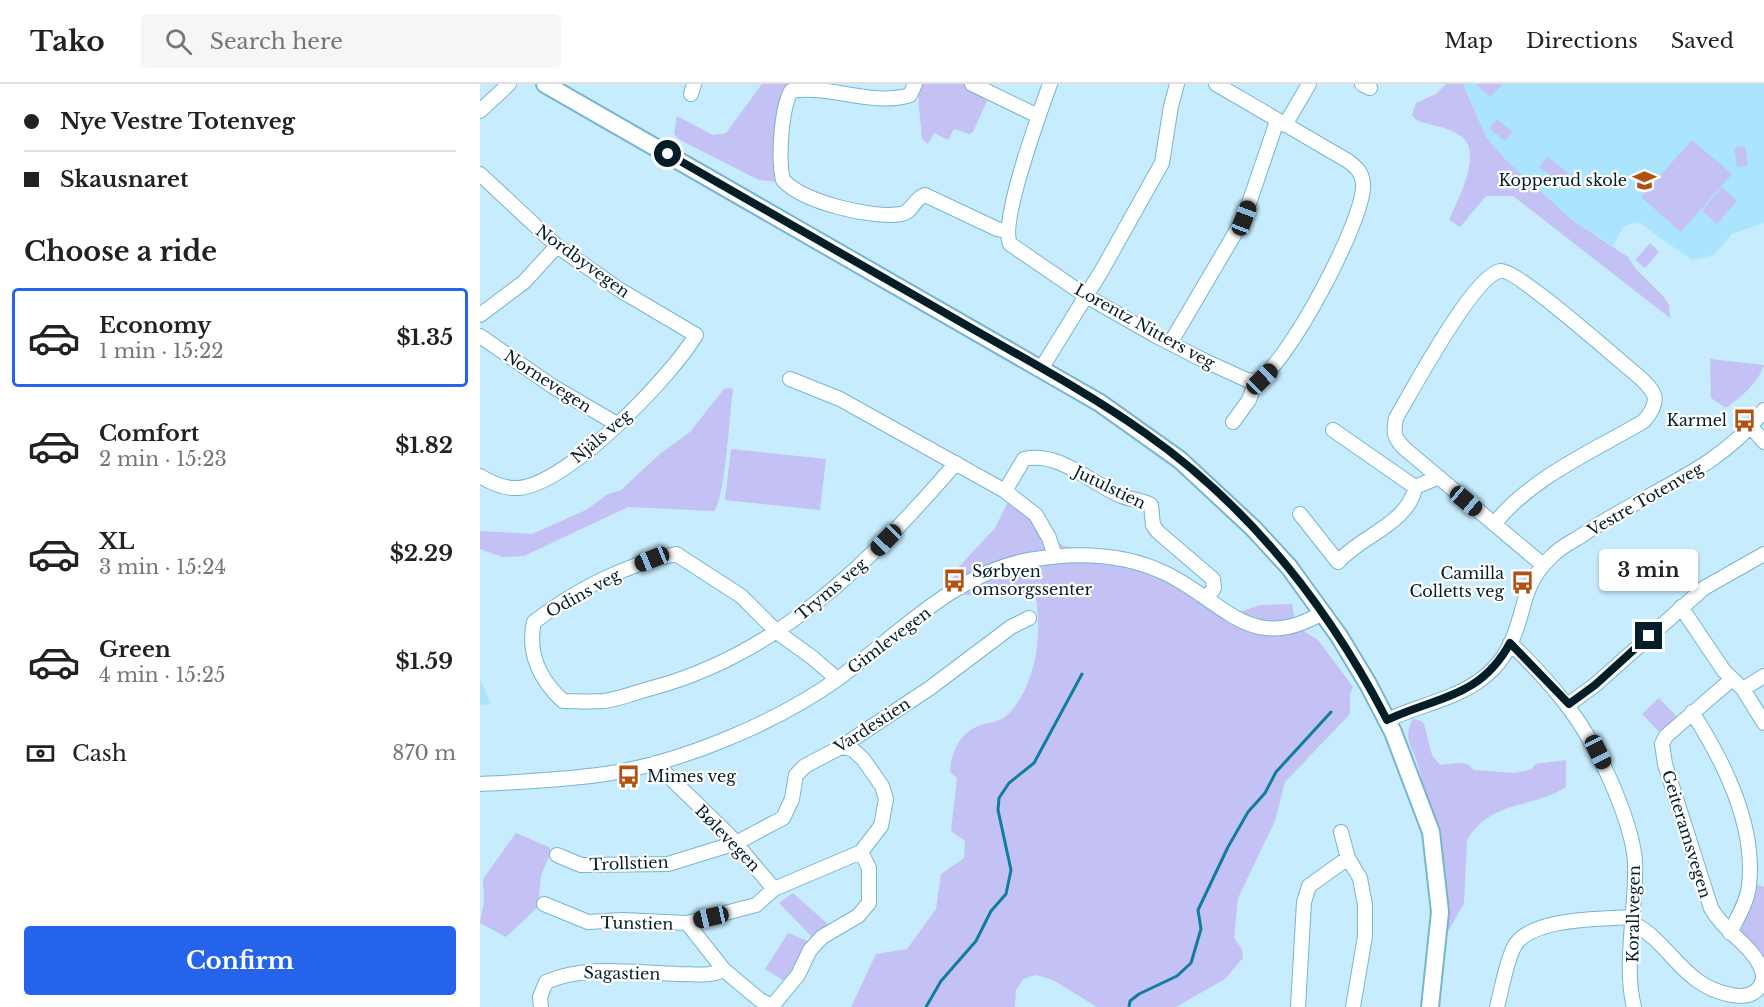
<!DOCTYPE html>
<meta charset="utf-8">
<style>
body{margin:0;font-family:"Libre Baskerville",serif;background:#f6f6f6;color:#222;height:100vh;display:flex;flex-direction:column;font-size:22px;white-space:nowrap}
*{box-sizing:border-box;margin:0}
p{font-size:20px;color:#767676}
.icon{flex:none;width:33px;height:33px;fill:none;stroke:currentColor;stroke-width:2;stroke-linecap:round;stroke-linejoin:round}
.map{position:relative;flex:1;overflow:hidden}
.details{display:flex;flex-direction:column;background:#fff;width:480px}
.details>*{flex:none}
.guide{display:grid;align-content:center;height:132px;padding:0 24px;background:#fff}
.end{position:absolute;width:27px;height:27px;margin:-14px;border:8px solid #041e28;background:#fff;box-shadow:0 0 0 3px #fff}
.from{border-radius:50%}
.bubble{position:absolute;height:42px;border-radius:6px;background:#fff;box-shadow:0 2px 4px #0004;font-size:20px;font-weight:700;line-height:42px;text-align:center}
.car{position:absolute;width:18px;height:36px;margin:-18px -9px;border-radius:8px;box-shadow:0 0 4px 2px #0007;background:linear-gradient(#222 24%,#8ab4d8 0 40%,#222 0 76%,#8ab4d8 0 86%,#222 0)}
.guide b{display:flex;align-items:center;gap:21px;height:57px;font-size:22px}
.guide b+b{border-top:2px solid #e0e0e0}
.guide i{width:15px;height:15px;background:#222}
ul{padding:0;list-style:none}
li{display:flex;align-items:center;gap:18px;height:99px;margin:0 12px 9px;padding:0 12px;border:3px solid transparent;border-radius:6px}
li div{flex:1}
li b{display:block;font-size:22px}
li em{font-style:normal;font-weight:700}
li.active{border-color:#2563eb}
li>.icon{width:54px;height:54px;stroke-width:1.5}
h2{padding:0 24px;font-size:27px;line-height:72px}
.pay{display:flex;align-items:center;gap:15px;height:66px;padding:0 24px;font-size:22px}
.pay p{margin-inline-start:auto}
.action{display:flex;gap:12px;margin-top:auto;padding:12px 24px}
.action a{flex:1;height:69px;border-radius:6px;background:#2563eb;color:#fff;font-size:24px;font-weight:700;line-height:69px;text-align:center}
header{display:flex;align-items:center;gap:36px;box-sizing:border-box;height:84px;padding:0 30px;background:#fff;border-bottom:2px solid #e0e0e0}
header strong{font-size:28px}
nav{display:flex;gap:33px;margin-inline-start:auto;font-size:21px}
.search{width:420px;height:54px;background:#f6f6f6;display:flex;align-items:center;gap:15px;box-sizing:border-box;padding:0 21px;border-radius:6px;color:#767676;font-size:22px}
main{display:flex;flex:1;min-height:0}
.map>svg:first-child{display:block}
</style>
<header>
<strong>Tako</strong>
<div class="search"><svg class="icon" aria-label="search" viewBox="0 0 24 24"><circle cx="10" cy="10" r="6"/><path d="M15 15l6 6"/></svg>Search here</div>
<nav><a>Map</a><a>Directions</a><a>Saved</a></nav>
</header>
<main>
<section class="details">
<div class="guide">
<b><i class="from"></i>Nye Vestre Totenveg</b>
<b><i></i>Skausnaret</b>
</div>
<h2>Choose a ride</h2>
<ul>
<li class="active"><svg class="icon" aria-label="car" viewBox="0 0 24 24"><path d="M5 17H2v-5l4-1 3-4h7l3 4 3 1v5h-3M9 17h6M6 11h13"/><circle cx="7" cy="17" r="2"/><circle cx="17" cy="17" r="2"/></svg><div><b>Economy</b><p>1 min · 15:22</p></div><em>$1.35</em></li>
<li><svg class="icon" aria-label="car" viewBox="0 0 24 24"><path d="M5 17H2v-5l4-1 3-4h7l3 4 3 1v5h-3M9 17h6M6 11h13"/><circle cx="7" cy="17" r="2"/><circle cx="17" cy="17" r="2"/></svg><div><b>Comfort</b><p>2 min · 15:23</p></div><em>$1.82</em></li>
<li><svg class="icon" aria-label="car" viewBox="0 0 24 24"><path d="M5 17H2v-5l4-1 3-4h7l3 4 3 1v5h-3M9 17h6M6 11h13"/><circle cx="7" cy="17" r="2"/><circle cx="17" cy="17" r="2"/></svg><div><b>XL</b><p>3 min · 15:24</p></div><em>$2.29</em></li>
<li><svg class="icon" aria-label="car" viewBox="0 0 24 24"><path d="M5 17H2v-5l4-1 3-4h7l3 4 3 1v5h-3M9 17h6M6 11h13"/><circle cx="7" cy="17" r="2"/><circle cx="17" cy="17" r="2"/></svg><div><b>Green</b><p>4 min · 15:25</p></div><em>$1.59</em></li>
</ul>
<div class="pay"><svg class="icon" aria-label="cash" viewBox="0 0 24 24"><path d="M3 7h18v10H3z"/><circle cx="12" cy="12" r="2"/></svg>Cash<p>870 m</p></div>
<div class="action"><a>Confirm</a></div>
</section>
<div class="map">
<svg width="1284" height="923" viewBox="0 0 1284 923">
<rect width="100%" height="100%" fill="#c7ecfd"/>
<path fill="#abe4fd" d="M983,0h301v139l-32,11 -18,21 -22,5 -54,-38 -14,4 -11,20 -41,-26 -66,-60 -20,-23z
M0,594l11,26 -11,1z"/>
<path fill="#c4c1f4" d="M282,0h28l-4,16v83l-27,-3 -79,-40 -6,-6 3,-18 36,19 13,-2z
M439,0h45l20,10 3,7 -14,31 -4,2 -15,-5 -6,11 -14,-7 -6,11 -6,-5c-1,-18 -5,-38 -3,-55z
M966,0h17l23,53 20,23 66,60 56,37 7,11 29,29 5,8 1,13 -157,-122h-27l-26,31 -11,-7c8,-19 35,-67 12,-84 -12,-9 -32,-11 -45,-16l-4,-5 4,-12 20,-9z
M996,0h27l-13,13z
M1017,35l16,13 -8,9 -16,-13z
M1212,56l40,34 -51,58 -40,-35z
M1265,62l3,19 -11,2 -3,-19z
M1068,73l25,20 -8,10 -26,-20z
M1242,103l15,14 -20,23 -15,-13z
M1170,159l9,9 -14,16 -10,-8z
M1230,275l54,6v1c-8,19 -22,30 -38,42l-15,-10z
M248,304l5,1c-3,21 -8,112 -19,122l-86,-4 -104,49 -22,1 -22,-8v-18l52,3 54,-24 22,-16 13,-4 40,-37 29,-21 34,-43z
M251,365l95,10 -6,51 -95,-10z
M529,416c12,8 31,15 41,27 5,7 5,13 13,19l76,11 92,58 29,-10 32,-1 4,22 22,14 35,47 -3,7v20l-65,68 -10,39 -37,77 -4,40 8,11 1,9 -18,21 -49,28h-79l-44,-27 -17,-5 -13,4 -7,11 -1,17h-164l25,-53 31,-5 29,-40 5,-35 23,-16 1,-17 -14,-10 6,-53 -7,-6c1,-22 12,-43 35,-48 8,-2 16,-3 21,-8 30,-28 36,-78 30,-117l-38,-11 -21,7h-14l-9,-10v-13l41,-44z
M1179,614l20,21 -17,16 -20,-21z
M933,635l8,2 3,3 8,31 8,10 18,-2 9,1 7,6 41,3 17,-4 3,-5 31,-4v27c-34,22 -74,12 -99,53l-3,63 -15,27h-4l1,-55 -5,-31 -26,-88c-7,-13 -10,-24 -2,-37z
M36,749l33,14 2,4 -10,25 -3,31 -32,30 -26,-14 4,-22 -1,-22z
M1276,800l8,3v76l-24,-33z
M313,809l38,34 -19,10 -33,-34z
M308,849l22,9 -26,39 -19,-12z"/>
<g fill="none" stroke-linecap="round" stroke-linejoin="round">
<path stroke="#107ca0" stroke-width="3" d="M446,923l15,-26 35,-40 15,-30 15,-17 5,-24 -13,-60 1,-12 10,-15 25,-20 48,-89
M649,923l1,-6 9,-7 38,-18 14,-13 10,-34 -3,-19 30,-63 20,-35 17,-19 11,-21 55,-60"/>
<defs>
<path id="minor" d="M435,0l-5,11c-39,12 -79,-11 -119,-4 -10,19 -13,68 -8,89 20,22 89,39 118,34 12,-2 13,-16 24,-19l72,34 10,2
M492,0l66,32
M570,0c-10,28 -50,137 -40,160l76,52 72,41 45,23 44,20 9,1 -7,19 -16,22
M736,0l132,77c8,6 14,11 15,22 4,33 -78,187 -107,198
M882,0l8,4
M211,10l3,-10
M0,27l29,-27
M805,41l24,-41
M0,90l77,72 63,44 76,45c-26,43 -127,148 -177,153 -14,1 -28,-5 -39,-12
M0,231l44,-33 33,-36
M0,252l72,50 65,38
M691,258l73,-124 33,-97
M561,285l61,-99 60,-107 9,-57 6,-22
M310,295l50,20 165,92 31,24 13,23 6,18
M1271,343l13,15
M853,346l82,57
M525,407l19,-32c34,-8 66,23 95,36 10,5 22,4 32,10l2,20 5,7 55,47 1,9 -7,10
M820,430l38,48c23,-26 72,-40 77,-75l24,-10
M1014,440c39,-48 98,-72 150,-103 18,-21 12,-29 -7,-46 -19,-15 -121,-107 -137,-104 -27,5 -88,120 -104,147 -3,14 -2,20 8,30l139,117
M1201,523l43,64 19,18 21,34
M1030,559c50,48 78,84 105,148 9,22 18,46 20,70 2,44 -12,105 -1,146
M357,595l-24,-21 -36,-26 -36,-36 -65,-42c-50,10 -102,37 -142,68 -7,31 6,58 29,79 13,0 27,1 41,0 16,-2 33,-9 48,-13 128,-34 220,-128 304,-225
M1263,605l21,-13
M1089,620l26,-19 109,-97 60,-34
M1212,628c32,50 64,113 57,174 -2,17 -12,32 -19,47
M907,636c48,-22 103,-25 126,-82 13,-32 10,-55 38,-81 8,-9 20,-15 30,-21 61,-43 137,-64 183,-126
M175,679l73,71 46,55
M0,700c41,-2 84,-4 125,-10 76,-11 171,-51 234,-96 59,-43 116,-105 190,-118 45,-8 94,-7 136,13 60,29 86,82 157,40
M861,748l7,26 12,20 5,27v31l-12,71
M77,771l24,10 87,-1 68,-21 47,-25 9,-19 4,-24 9,-9 36,-19 89,-59 81,-61 18,-9
M64,820l44,18 35,-2 64,3 69,-18 18,-16 87,-37 20,-26 5,-27 -4,-13 -19,-27 -11,-10 -11,-2
M207,839l37,47 36,30 14,7
M1153,839c39,21 50,64 99,72 9,2 20,1 26,-6 6,-6 6,-14 3,-21 -10,-24 -38,-37 -50,-60l-46,-144 -3,-20 4,-8 66,-57
M293,921l25,-30 12,-25 12,-13 36,-21 11,-13v-35l-8,-16
M61,923l-1,-10 6,-15c42,-18 88,-9 133,-8 17,0 29,3 45,-4
M818,923l6,-105 5,-16 39,-28
M1017,923c5,-19 8,-40 16,-58 13,-32 90,-30 120,-32"/>
<path id="major" d="M65,0l555,319 80,57 73,68 36,39 50,69 29,48 25,48 38,100 9,80 -10,95"/>
</defs>
<use href="#minor" stroke="#77b5d0" stroke-width="16"/>
<use href="#major" stroke="#77b5d0" stroke-width="20"/>
<use href="#minor" stroke="#fff" stroke-width="14"/>
<use href="#major" stroke="#fff" stroke-width="16"/>
</g>
<g fill="none" stroke-linecap="round" stroke-linejoin="round">
<path stroke="#041e28" stroke-width="8" d="M188,70c90,51 181,104 272,156 68,40 140,77 205,123 104,73 184,175 242,287 51,-24 93,-22 123,-77l59,61 26,-19 54,-49"/>
</g>
<defs>
<symbol id="school-bare" viewBox="-9 -9 18 18"><path d="M0-5L7-2L0 1L-7-2ZM-4 1L0 2.5L4 1V4Q0 6-4 4Z" fill="#b25111" stroke="#fff" stroke-width="2.5" paint-order="stroke"/></symbol>
<symbol id="bus-bare" viewBox="-9 -9 18 18"><path d="M-5-6H5V4H4V6H2V4H-2V6H-4V4H-5ZM-3.5-4V0h7V-4ZM-3.5 1.2v1.5H-2V1.2ZM2 1.2v1.5H3.5V1.2Z" fill="#b25111" stroke="#fff" stroke-width="2.5" paint-order="stroke"/></symbol>
</defs>
<g fill-rule="evenodd">
<use href="#school-bare" x="1148" y="80" width="33" height="33"/>
<use href="#bus-bare" x="1248" y="320" width="33" height="33"/>
<use href="#bus-bare" x="458" y="480" width="33" height="33"/>
<use href="#bus-bare" x="1026" y="482" width="33" height="33"/>
<use href="#bus-bare" x="132" y="676" width="33" height="33"/>
</g>
<g text-anchor="middle" dominant-baseline="central" stroke-width="4.5" stroke-linejoin="round" paint-order="stroke">
<g font-size="16" fill="#041e28" stroke="#fff" text-anchor="end">
<text x="1147" y="96">Kopperud skole</text>
<text x="1247" y="336">Karmel</text>
<text x="492" y="487" text-anchor="start">Sørbyen<tspan x="492" dy="18">omsorgssenter</tspan></text>
<text x="1024" y="489">Camilla<tspan x="1024" dy="18">Colletts veg</tspan></text>
<text x="167" y="692" text-anchor="start">Mimes veg</text>
</g>
<g font-size="16" fill="#041e28" stroke="#fff">
<text transform="translate(103 177) rotate(36)">Nordbyvegen</text>
<text transform="translate(665 242) rotate(29)">Lorentz Nitters veg</text>
<text transform="translate(68 297) rotate(33)">Nornevegen</text>
<text transform="translate(121 352) rotate(-40)">Njåls veg</text>
<text transform="translate(630 403) rotate(26)">Jutulstien</text>
<text transform="translate(1165 415) rotate(-30)">Vestre Totenveg</text>
<text transform="translate(351 505) rotate(-40)">Tryms veg</text>
<text transform="translate(103 509) rotate(-29)">Odins veg</text>
<text transform="translate(409 556) rotate(-37)">Gimlevegen</text>
<text transform="translate(392 641) rotate(-33)">Vardestien</text>
<text transform="translate(1207 750) rotate(73)">Geiteramsvegen</text>
<text transform="translate(248 754) rotate(46)">Bølevegen</text>
<text transform="translate(149 779) rotate(-2)">Trollstien</text>
<text transform="translate(1153 830) rotate(-89)">Korallvegen</text>
<text transform="translate(157 839) rotate(1)">Tunstien</text>
<text transform="translate(142 889) rotate(1)">Sagastien</text>
</g>
</g>
</svg>
<i class="end from" style="left:188px;top:70px"></i>
<i class="end" style="left:1169px;top:552px"></i>
<div class="bubble" style="left:1119px;top:465px;width:99px">3 min</div>
<i class="car" style="left:764px;top:134px;rotate:21deg"></i>
<i class="car" style="left:782px;top:295px;rotate:46deg"></i>
<i class="car" style="left:986px;top:417px;rotate:130deg"></i>
<i class="car" style="left:406px;top:456px;rotate:224deg"></i>
<i class="car" style="left:172px;top:475px;rotate:248deg"></i>
<i class="car" style="left:1118px;top:668px;rotate:154deg"></i>
<i class="car" style="left:231px;top:833px;rotate:257deg"></i>
</div>
</main>
